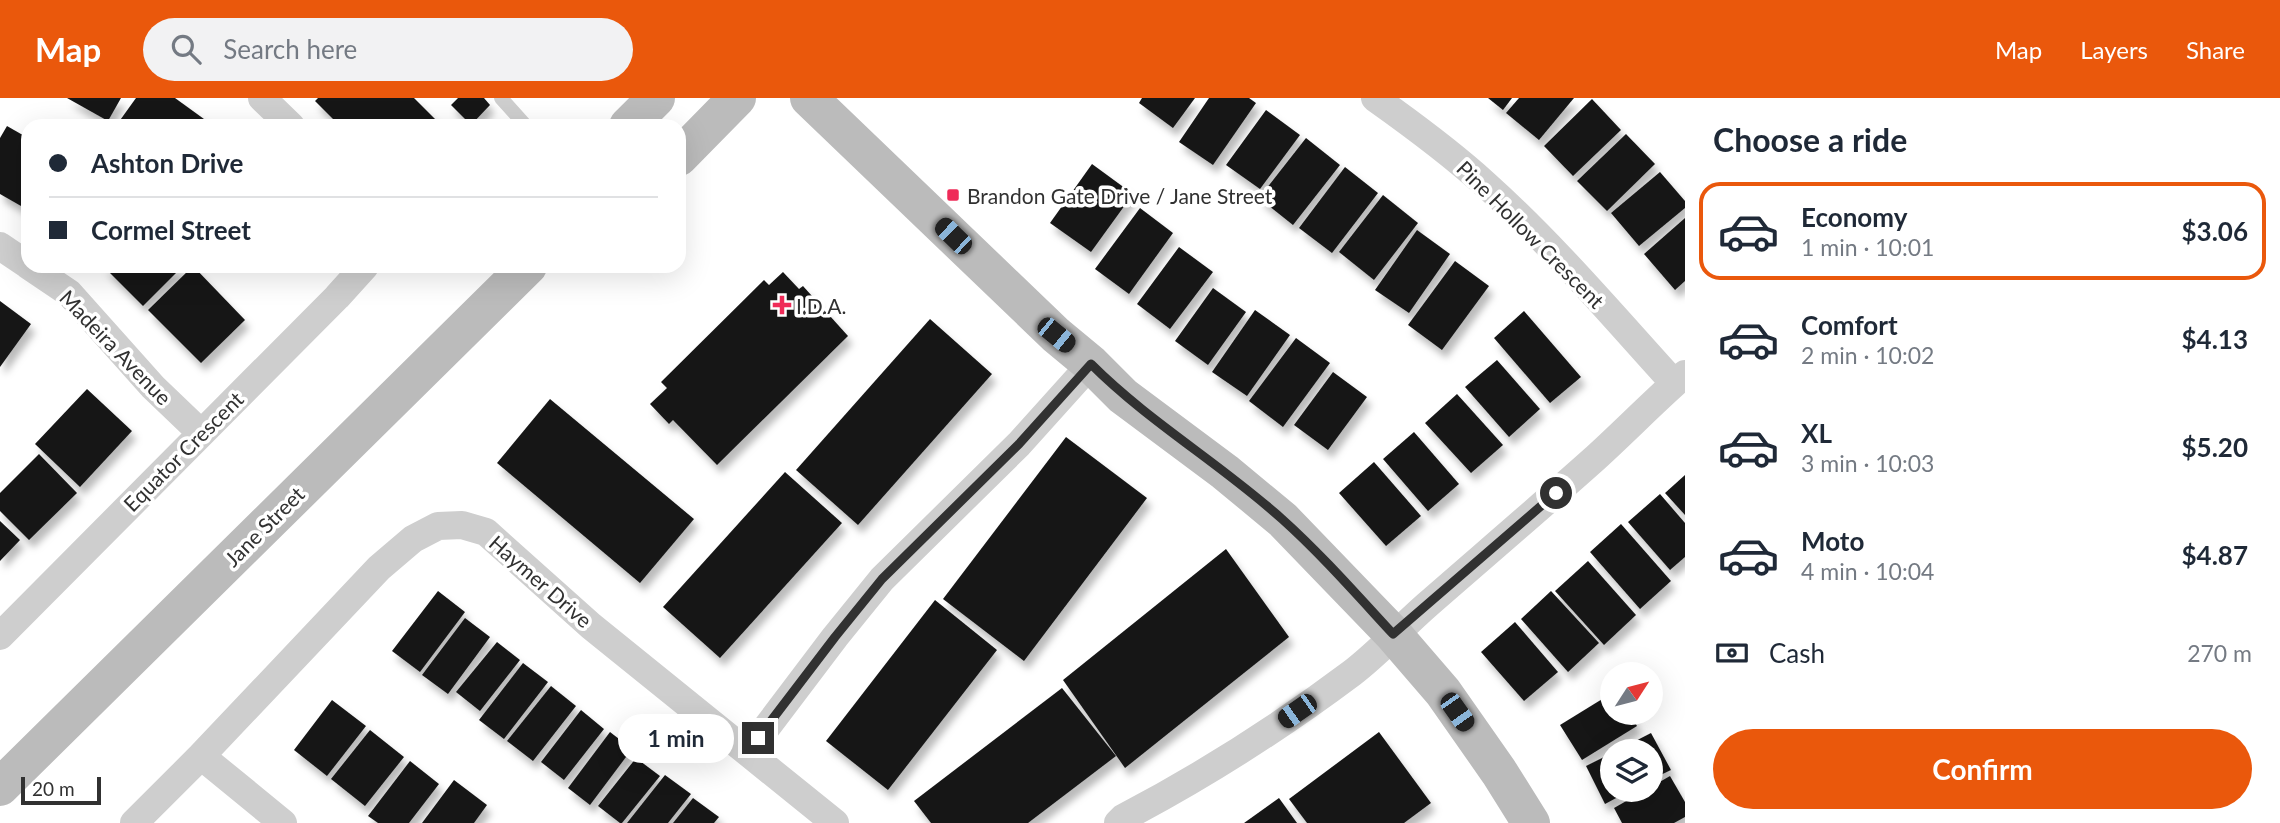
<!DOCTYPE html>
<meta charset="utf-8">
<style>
body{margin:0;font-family:Lato,sans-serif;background:#f2f2f3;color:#1f2937;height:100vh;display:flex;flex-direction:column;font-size:26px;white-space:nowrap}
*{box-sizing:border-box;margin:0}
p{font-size:23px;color:#747a83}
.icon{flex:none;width:38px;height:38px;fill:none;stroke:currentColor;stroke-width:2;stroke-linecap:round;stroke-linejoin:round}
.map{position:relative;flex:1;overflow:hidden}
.details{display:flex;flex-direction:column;background:#fff;width:595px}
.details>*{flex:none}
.banner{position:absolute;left:21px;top:21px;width:665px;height:154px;border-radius:21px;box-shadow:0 7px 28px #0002;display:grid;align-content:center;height:154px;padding:0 28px;background:#fff}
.needle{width:46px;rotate:54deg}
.buttons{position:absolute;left:1600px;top:564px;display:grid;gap:14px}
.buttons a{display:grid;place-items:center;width:63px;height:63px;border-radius:50%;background:#fff;box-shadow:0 7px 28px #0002;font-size:35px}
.scale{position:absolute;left:21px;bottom:18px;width:80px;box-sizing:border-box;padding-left:7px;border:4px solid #313131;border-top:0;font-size:19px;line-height:24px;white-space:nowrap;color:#313131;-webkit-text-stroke:5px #fff;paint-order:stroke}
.end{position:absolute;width:32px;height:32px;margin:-16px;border:9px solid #313131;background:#fff;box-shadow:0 0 0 4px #fff}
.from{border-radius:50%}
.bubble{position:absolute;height:49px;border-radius:24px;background:#fff;box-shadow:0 7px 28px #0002;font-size:23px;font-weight:700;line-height:49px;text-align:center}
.car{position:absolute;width:21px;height:42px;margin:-21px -10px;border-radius:9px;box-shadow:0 0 5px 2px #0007;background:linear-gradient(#222 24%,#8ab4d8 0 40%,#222 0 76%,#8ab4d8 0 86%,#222 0)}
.banner b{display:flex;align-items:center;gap:24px;height:66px;font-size:26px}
.banner b+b{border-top:2px solid #e0e1e3}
.banner i{width:18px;height:18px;background:#1f2937}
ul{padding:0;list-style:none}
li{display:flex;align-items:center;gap:21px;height:98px;margin:0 14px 10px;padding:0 14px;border:4px solid transparent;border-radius:21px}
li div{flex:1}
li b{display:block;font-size:26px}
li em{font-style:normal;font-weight:700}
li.selected{border-color:#ea580c}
li>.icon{width:63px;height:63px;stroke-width:1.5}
h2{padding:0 28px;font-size:32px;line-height:84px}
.pay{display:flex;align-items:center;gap:18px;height:77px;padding:0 28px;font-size:26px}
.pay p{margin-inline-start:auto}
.primary-button{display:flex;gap:14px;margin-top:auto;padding:14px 28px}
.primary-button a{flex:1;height:80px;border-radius:42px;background:#ea580c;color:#fff;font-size:28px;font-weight:700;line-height:80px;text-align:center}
header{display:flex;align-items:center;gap:42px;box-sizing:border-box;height:98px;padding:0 35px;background:#ea580c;color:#fff}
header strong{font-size:33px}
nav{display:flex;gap:38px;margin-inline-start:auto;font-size:24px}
.search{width:490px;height:63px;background:#f2f2f3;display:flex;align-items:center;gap:18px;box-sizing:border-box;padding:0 24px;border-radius:38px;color:#747a83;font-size:26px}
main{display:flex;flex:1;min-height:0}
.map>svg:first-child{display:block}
</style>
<header>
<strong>Map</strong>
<div class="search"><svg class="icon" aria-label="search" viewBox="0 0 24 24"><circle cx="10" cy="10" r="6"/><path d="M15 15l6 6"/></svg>Search here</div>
<nav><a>Map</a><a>Layers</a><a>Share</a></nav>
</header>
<main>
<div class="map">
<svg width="1685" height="725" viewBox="0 0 1685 725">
<defs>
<filter id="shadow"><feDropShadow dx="4.5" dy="8" stdDeviation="3.5" flood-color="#0004"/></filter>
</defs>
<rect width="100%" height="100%" fill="#fff"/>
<path fill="#181818" filter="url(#shadow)" d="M67,0h54l-13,23z
M136,0h39l29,21 -5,7h-77l-4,-3z
M318,0h96l28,28h-102l-25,-25z
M458,0h26l6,7 -19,20 -20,-20z
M1142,0h53l-22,30 -34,-25z
M1209,0h40l7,5 -43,62 -34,-23z
M1488,0h24l-9,12z
M1519,0h55l-35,42 -33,-27z
M1592,1l29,31 -48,46 -29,-30z
M1266,12l34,25 -40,54 -34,-24z
M7,28l21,12v72l-28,-16v-56z
M1626,36l29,30 -48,47 -30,-30z
M1306,40l34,27 -47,60 -34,-27z
M1092,66l41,30 -42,58 -41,-29z
M1345,69l33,26 -46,60 -33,-25z
M1660,74l25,29v7l-46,38 -28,-33z
M1383,97l35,28 -44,57 -35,-28z
M1140,110l33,25 -44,61 -34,-25z
M1685,120v63l-10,9 -31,-36z
M1417,132l33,24 -41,59 -34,-23z
M1179,149l34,25 -43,57 -33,-25z
M1455,163l34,25 -47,64 -34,-25z
M103,168h80l-40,40z
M193,168l52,54 -44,43 -53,-53z
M783,174l16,17 4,-3 45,50 -131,129 -44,-45 -4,4 -19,-20 17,-16 -6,-6 103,-102 5,5z
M1213,190l33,24 -38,53 -33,-24z
M0,203l31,23 -31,43z
M1255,212l35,25 -43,61 -35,-24z
M1524,213l57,66 -31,26 -56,-65z
M930,221l62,55 -134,151 -62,-55z
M1296,240l34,25 -47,64 -34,-26z
M1497,262l43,49 -31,28 -44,-50z
M1333,274l34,25 -39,53 -34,-25z
M87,291l45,42 -52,56 -45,-43z
M1457,296l46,51 -32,28 -46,-50z
M550,301l144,120 -54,64 -143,-120z
M1414,334l45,52 -31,27 -45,-52z
M1066,339l81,61 -123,163 -81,-62z
M39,356l38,39 -48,47 -29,-29v-18z
M1374,364l47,54 -35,30 -47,-53z
M785,374l57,51 -122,135 -57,-51z
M1685,377v40l-20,-22z
M1660,396l25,29v34l-15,13 -42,-48z
M0,423l20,19 -20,21z
M1621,426l50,57 -31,28 -50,-57z
M1226,451l63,88 -164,131 -62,-88z
M1588,463l48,54 -32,30 -49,-54z
M438,493l27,21 -45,60 -28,-21z
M1551,493l48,52 -31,29 -47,-53z
M935,502l62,50 -109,140 -62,-49z
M465,520l25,19 -42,57 -26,-19z
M1515,524l43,50 -34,29 -43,-49z
M497,544l23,18 -40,51 -24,-19z
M523,565l25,19 -44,57 -25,-19z
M551,588l25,20 -43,55 -26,-20z
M1062,590l54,68 -88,67h-97l-17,-22z
M1612,595v19h17l8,14 -55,34 -22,-35z
M332,602l34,26 -39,50 -33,-26z
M581,612l23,19 -40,51 -23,-18z
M370,632l34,27 -39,49 -34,-27z
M610,634l22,17 -42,56 -22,-17z
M1379,634l52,71 -27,20h-97l-18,-24z
M1651,635l20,37 -21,10v-29h-34z
M1612,655v36h21l-28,15 -19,-38z
M636,660l24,18 -38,47h-2l-22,-17z
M410,663l29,23 -30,39h-31l-10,-7z
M665,677l26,19 -23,29h-41z
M1670,678l15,26v15l-11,6h-52l-8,-15z
M454,682l33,25 -13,18h-52z
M693,700l26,19 -5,6h-41z
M1279,700l18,25h-53z"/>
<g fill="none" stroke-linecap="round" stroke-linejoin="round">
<path stroke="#cecece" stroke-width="14" d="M501,0l25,28"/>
<path stroke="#cecece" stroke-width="28" d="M262,0l29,28
M1375,0c38,27 76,55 110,86 68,61 128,132 189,199
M0,148l28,19
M29,168l40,27 84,94 47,45
M0,538l337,-339 28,-31
M748,654l87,-115 47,-58 137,-135 72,-80
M201,658l82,67
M134,725l67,-67 178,-188 34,-29 25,-13 24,-1 24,7 105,94 244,197
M1118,725l5,-5c80,-42 157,-91 229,-145 25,-19 51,-47 75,-68 55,-48 110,-95 165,-144 31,-28 61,-59 93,-87"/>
<path stroke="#bbb" stroke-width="38" d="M809,0l247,237 35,29 32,32 102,76 58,48 110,114 50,58 56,80 32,51
M628,28l28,-28
M679,59l58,-59
M0,689l528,-521"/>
</g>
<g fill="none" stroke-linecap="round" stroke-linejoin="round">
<path stroke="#313131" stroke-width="9" d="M758,640l77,-101 47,-58 137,-135 72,-80c58,58 130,100 191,155 39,35 75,76 111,115l163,-141"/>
</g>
<g fill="#ef2b58" stroke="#fff" stroke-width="2.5">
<rect x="946" y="90" width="14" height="14" rx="3.5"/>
<path d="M778.5 196.5h7v7h7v7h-7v7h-7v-7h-7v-7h7z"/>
</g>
<g text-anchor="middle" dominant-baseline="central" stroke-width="7" stroke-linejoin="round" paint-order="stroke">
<g font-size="21" fill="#313131" stroke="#fff" text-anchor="start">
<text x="967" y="97">Brandon Gate Drive / Jane Street</text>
<text x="796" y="207">I.D.A.</text>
</g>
<g font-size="21" fill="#313131" stroke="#fff">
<text transform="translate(1531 136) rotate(45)">Pine Hollow Crescent</text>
<text transform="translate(116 249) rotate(46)">Madeira Avenue</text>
<text transform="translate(183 353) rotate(-45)">Equator Crescent</text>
<text transform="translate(264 428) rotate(-45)">Jane Street</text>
<text transform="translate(541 483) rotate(41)">Haymer Drive</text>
</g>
</g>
</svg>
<div class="buttons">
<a><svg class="needle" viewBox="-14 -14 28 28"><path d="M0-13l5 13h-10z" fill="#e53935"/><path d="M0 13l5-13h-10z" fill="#747a83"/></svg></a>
<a><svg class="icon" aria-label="layers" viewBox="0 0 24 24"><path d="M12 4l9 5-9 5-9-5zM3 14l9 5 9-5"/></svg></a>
</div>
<div class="scale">20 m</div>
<i class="end from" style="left:1556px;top:395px"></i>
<i class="end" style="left:758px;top:640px"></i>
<div class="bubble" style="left:618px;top:616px;width:116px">1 min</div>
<i class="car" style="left:953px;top:138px;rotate:314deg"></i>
<i class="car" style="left:1056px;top:237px;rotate:129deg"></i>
<i class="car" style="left:1297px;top:613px;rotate:235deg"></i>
<i class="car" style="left:1457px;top:614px;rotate:145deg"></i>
<div class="banner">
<b><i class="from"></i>Ashton Drive</b>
<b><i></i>Cormel Street</b>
</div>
</div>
<section class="details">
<h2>Choose a ride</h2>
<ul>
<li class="selected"><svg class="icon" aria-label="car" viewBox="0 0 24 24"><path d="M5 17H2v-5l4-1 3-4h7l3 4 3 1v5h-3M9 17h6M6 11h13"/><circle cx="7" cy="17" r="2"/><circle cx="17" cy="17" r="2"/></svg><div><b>Economy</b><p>1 min · 10:01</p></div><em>$3.06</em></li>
<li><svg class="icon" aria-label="car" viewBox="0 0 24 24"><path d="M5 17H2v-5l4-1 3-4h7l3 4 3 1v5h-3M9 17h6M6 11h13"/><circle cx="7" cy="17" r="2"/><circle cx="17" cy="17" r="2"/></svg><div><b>Comfort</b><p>2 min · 10:02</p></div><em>$4.13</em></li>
<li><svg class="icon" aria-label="car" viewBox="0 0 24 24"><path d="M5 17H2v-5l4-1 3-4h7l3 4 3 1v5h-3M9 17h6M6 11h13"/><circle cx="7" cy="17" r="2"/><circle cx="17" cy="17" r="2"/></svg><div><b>XL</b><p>3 min · 10:03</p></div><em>$5.20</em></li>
<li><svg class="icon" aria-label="car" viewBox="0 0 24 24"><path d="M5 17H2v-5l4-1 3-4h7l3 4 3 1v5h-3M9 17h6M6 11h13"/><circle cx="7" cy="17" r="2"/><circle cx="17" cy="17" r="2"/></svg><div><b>Moto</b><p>4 min · 10:04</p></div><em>$4.87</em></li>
</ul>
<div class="pay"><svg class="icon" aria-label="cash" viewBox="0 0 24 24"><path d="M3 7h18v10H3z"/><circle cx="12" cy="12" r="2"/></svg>Cash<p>270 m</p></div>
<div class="primary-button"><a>Confirm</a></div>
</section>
</main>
